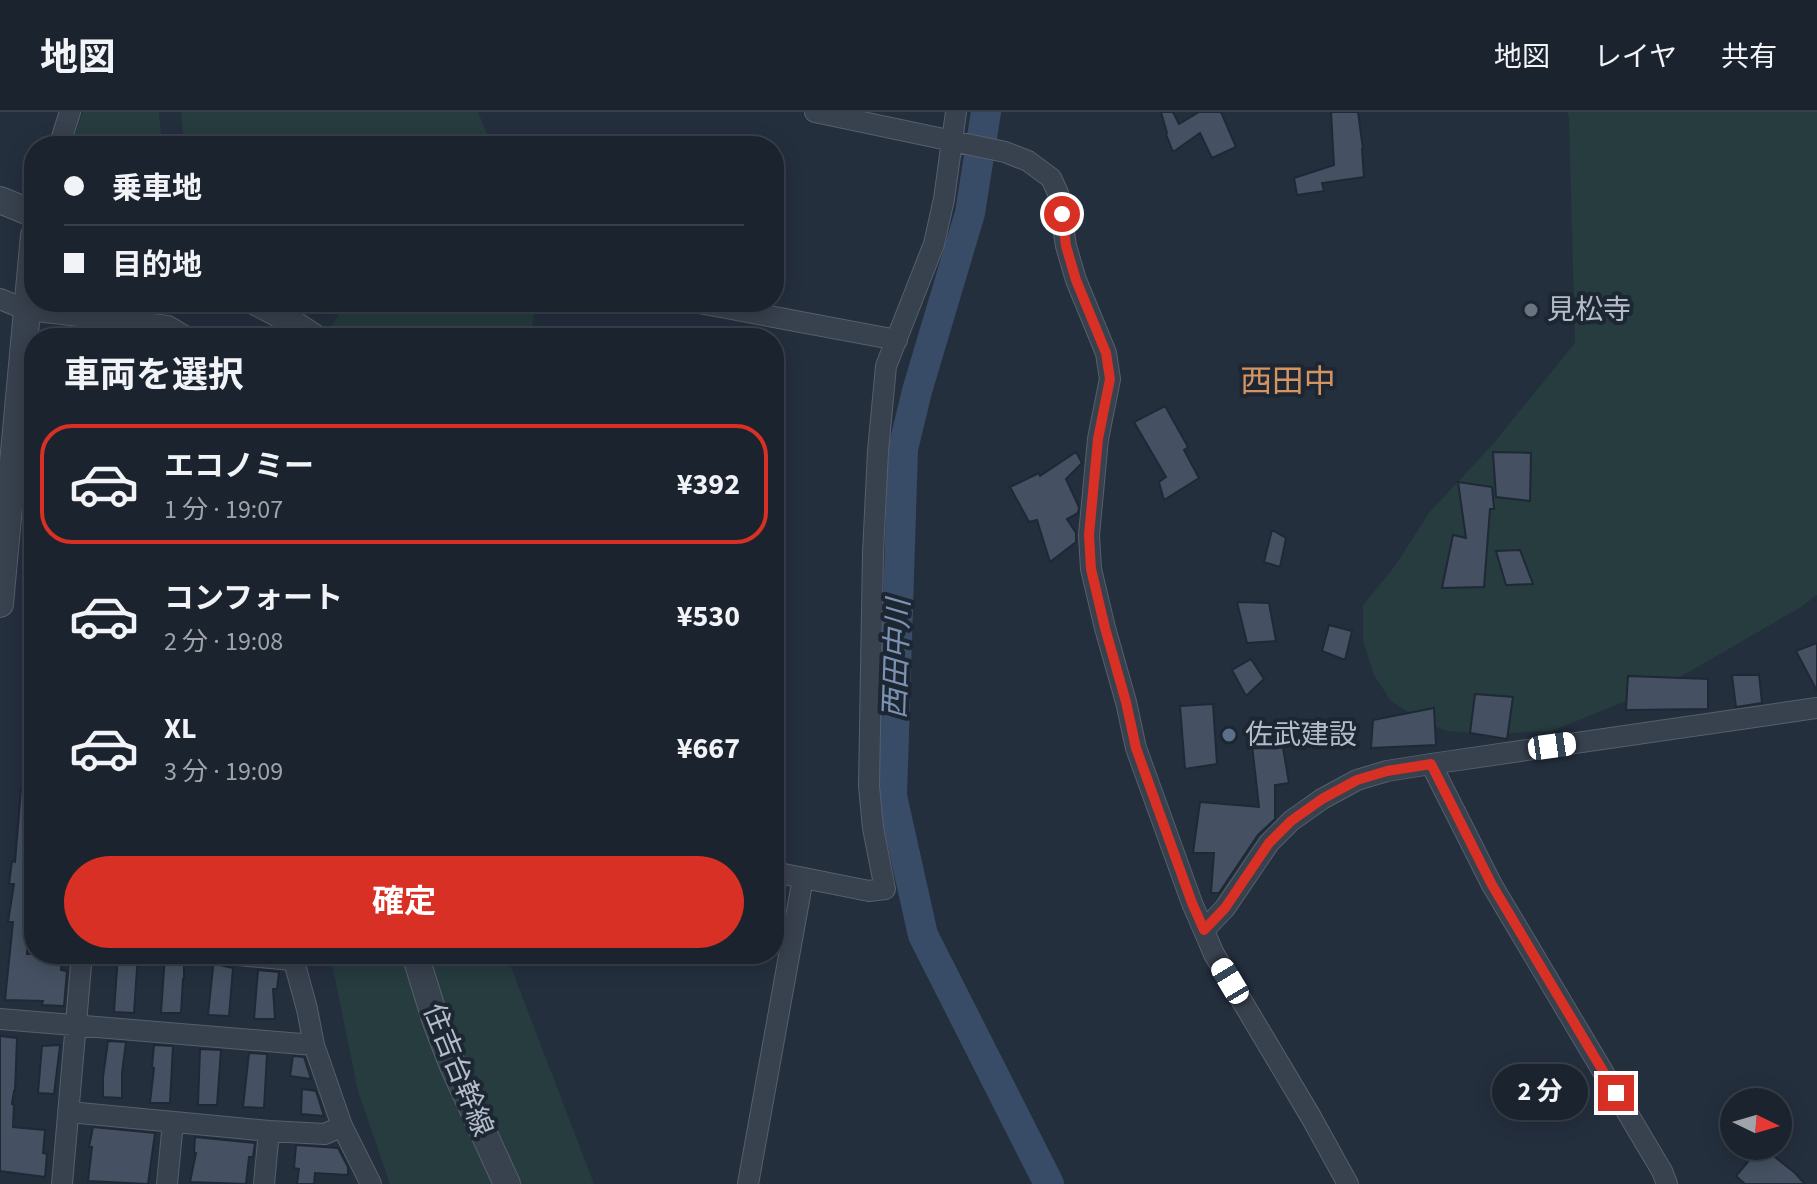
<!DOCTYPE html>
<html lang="ja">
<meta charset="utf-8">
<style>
body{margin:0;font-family:"Source Sans 3","Noto Sans JP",sans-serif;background:#242b36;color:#f1f3f6;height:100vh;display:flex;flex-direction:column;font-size:30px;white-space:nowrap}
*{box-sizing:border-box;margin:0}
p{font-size:26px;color:#a0a4aa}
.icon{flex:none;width:44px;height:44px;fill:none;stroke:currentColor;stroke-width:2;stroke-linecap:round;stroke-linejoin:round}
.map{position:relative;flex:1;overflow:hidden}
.drawer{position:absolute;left:24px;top:216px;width:760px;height:636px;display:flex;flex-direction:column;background:#1b232e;border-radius:32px;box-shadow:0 4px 20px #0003,0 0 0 2px #39404a}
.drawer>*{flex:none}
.banner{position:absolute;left:24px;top:24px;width:760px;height:176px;border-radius:32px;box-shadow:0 4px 20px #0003,0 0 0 2px #39404a;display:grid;align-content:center;height:176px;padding:0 40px;background:#1b232e}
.needle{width:52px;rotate:95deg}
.tools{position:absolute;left:1720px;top:976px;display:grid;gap:16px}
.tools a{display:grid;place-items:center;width:72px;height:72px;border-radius:50%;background:#1b232e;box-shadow:0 4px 20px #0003,0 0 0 2px #39404a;font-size:40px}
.end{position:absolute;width:36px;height:36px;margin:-18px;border:10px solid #d93025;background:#fff;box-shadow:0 0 0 4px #fff}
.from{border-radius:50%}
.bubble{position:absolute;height:56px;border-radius:28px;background:#1b232e;box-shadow:0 4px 20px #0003,0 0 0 2px #39404a;font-size:26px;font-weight:700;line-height:56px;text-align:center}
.car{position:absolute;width:24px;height:48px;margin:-24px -12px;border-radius:10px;box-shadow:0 0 6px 2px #0007;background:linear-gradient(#fff 24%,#345 0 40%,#fff 0 76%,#345 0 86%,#fff 0)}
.banner b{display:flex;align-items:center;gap:28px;height:76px;font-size:30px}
.banner b+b{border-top:2px solid #39404a}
.banner i{width:20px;height:20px;background:#f1f3f6}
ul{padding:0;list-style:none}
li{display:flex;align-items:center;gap:24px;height:120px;margin:0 16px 12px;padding:0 24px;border:4px solid transparent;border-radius:32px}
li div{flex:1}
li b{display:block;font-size:30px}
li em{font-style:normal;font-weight:700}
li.on{border-color:#d93025}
li>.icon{width:72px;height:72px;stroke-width:1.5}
h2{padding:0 40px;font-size:36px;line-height:96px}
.primary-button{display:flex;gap:16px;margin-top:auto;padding:16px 40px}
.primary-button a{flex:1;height:92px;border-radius:48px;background:#d93025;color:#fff;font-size:32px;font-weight:700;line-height:92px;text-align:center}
header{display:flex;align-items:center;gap:48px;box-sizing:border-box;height:112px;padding:0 40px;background:#1b232e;border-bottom:2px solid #39404a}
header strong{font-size:38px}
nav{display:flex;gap:44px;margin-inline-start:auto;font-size:28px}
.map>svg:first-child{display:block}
</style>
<header>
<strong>地図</strong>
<nav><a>地図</a><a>レイヤ</a><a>共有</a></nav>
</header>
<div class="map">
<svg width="1817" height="1072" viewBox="0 0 1817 1072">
<rect width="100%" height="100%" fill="#242f3e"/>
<path fill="#263c3f" d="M83,0h76l3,34h-92z
M181,0h297l14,34h-308z
M1567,0h250v483l-16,12 -133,77 -116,47 -64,3 -41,-3 -27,-11 -29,-19 -17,-26 -11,-34v-36l32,-39 34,-53 64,-69 82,-101 -6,-225z
M346,190h189l-4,36h-206z
M330,842h176l88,230h-204l-32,-93z"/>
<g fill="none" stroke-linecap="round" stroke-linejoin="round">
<path stroke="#394c67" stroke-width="30" d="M986,0l-16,101 -53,178 -14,58 -11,347 31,139 126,249"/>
</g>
<path fill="#455162" stroke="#1f2835" stroke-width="2" d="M1161,0h12l6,12 20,-12h22l15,35 -24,11 -12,-25 -27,19 -7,-18 1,-1z
M1331,0h27l5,37h-1l2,28 -42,6 2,8 -27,4 -3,-17 40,-13z
M1165,294l23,41 -4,3 15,28 -35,22 -5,-18 7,-5 -32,-55z
M1076,340l6,11 -16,16 13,28 -1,6 -11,6 9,14v9l-26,20 -13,-42 -8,2 -19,-35 29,-14 1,3z
M1493,340l38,1 -1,48 -34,-4z
M1458,370l34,5 2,22h-4l-6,78 -42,1 11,-53 13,3z
M1272,418l14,8 -6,29 -16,-5z
M1520,438l13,34 -27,1 -10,-34z
M1237,490l32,1 7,38 -29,2z
M1329,513l23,6 -7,29 -23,-9z
M1817,531v48l-21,-40z
M1251,547l13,20 -18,17 -14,-26z
M1732,563h27l3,28 -26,4z
M1628,564l80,3v30l-82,1z
M1475,582l38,3 -6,42 -37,-6z
M1213,592l4,60 -32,5 -5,-63z
M1434,596l2,37 -65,3 2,-28z
M1282,630l7,41 -14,2v34l-17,16 -39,58h-8l3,-40h-21l7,-51 59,5 -7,-62z
M21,677l13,1v64l-6,40h2l-3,60h35l-1,16 6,1 -3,35 -22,-1 1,-4 -38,-1 8,-78h-5l6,-38h-5l3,-23 3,1z
M118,842h20l-4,59 -20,-1z
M165,842l19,2v23h-1l-2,34h-20z
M214,846l6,7 13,3 -4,48 -21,-1z
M258,858l21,2 -2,17h-4l2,30h-21z
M0,924l17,2 -2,53h-1l-2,13 2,1 -1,22 32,3 -2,23 4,1 -2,23 -45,-6z
M108,929l18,1 -4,31v25l-19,-1v-20z
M60,933l-6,49 -16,-1 4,-47z
M154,933l19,1 -3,57h-20l4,-35 -2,-1z
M200,937l21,1 -4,55h-19z
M249,941l18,1 -3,54 -21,-1z
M293,944l11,1 7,22 -21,-3z
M302,977l14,2 8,25 -23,-2z
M93,1015l62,6 -7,51 -60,-3 4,-34h-3z
M195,1025l60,6 -2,14h-4l-3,27 -56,-2 6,-29h-2z
M296,1033l42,3 10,19v8l-33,-2 -1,11h-17l2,-15 -5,-1z
M1761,1034l34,27 10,11h-60l-9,-8z"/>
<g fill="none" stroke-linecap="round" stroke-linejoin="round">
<defs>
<path id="minor" d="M815,0l190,40 23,9 23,17 7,15 8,53 10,34 30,73 4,26 -12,60 -9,96 2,34 14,59 21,74 10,46 56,155 22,51 97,163 37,67
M59,34l11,-34
M0,187l27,11 141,16 20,12
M694,190l203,38
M1431,652l61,121 170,286 5,13
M774,760l95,19 16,-2 -12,-61 -4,-42 4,-233 5,-102 8,-85 48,-122 10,-45 12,-87
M1204,818l21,-22 44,-65 22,-22 31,-22 35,-19 30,-9 44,-7 386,-56
M227,842l65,6
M292,842l15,55 7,36 28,81 29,58
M0,907l314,26
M69,1000l200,19 56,3 17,-8
M62,1072l20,-230
M167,1072l6,-62
M264,1072l5,-53
M748,1072l55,-306"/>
<path id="tertiary" d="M0,88l34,14
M256,190l21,11 38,25
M0,492l34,-369
M415,842l21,68 17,44 54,118"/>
</defs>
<use href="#minor" stroke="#565f6c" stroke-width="22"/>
<use href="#tertiary" stroke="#565f6c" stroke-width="28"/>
<use href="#minor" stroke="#38414e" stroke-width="20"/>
<use href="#tertiary" stroke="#38414e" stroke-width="26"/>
</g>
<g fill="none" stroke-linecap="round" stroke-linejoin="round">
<path stroke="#d93025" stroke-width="10" d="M1062,102l4,32 10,34 30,73 4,26 -12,60 -9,96 2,34 14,59 21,74 10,46 56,155 12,27 21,-22 44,-65 22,-22 31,-22 35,-19 30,-9 44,-7 61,121 124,208"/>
</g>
<circle fill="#6b7280" stroke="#1d2633" stroke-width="3" cx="1531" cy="198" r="8"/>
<circle fill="#5c6f8a" stroke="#1d2633" stroke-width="3" cx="1229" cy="623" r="8"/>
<g text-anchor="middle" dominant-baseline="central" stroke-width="8" stroke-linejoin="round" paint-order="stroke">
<g font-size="28" fill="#b4bcc9" stroke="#1d2633" text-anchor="start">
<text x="1547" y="198">見松寺</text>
<text x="1245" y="623">佐武建設</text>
</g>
<g font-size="28" fill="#b4bcc9" stroke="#1d2633">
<text transform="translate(458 958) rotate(68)">住吉台幹線</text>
</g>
<g font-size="30" font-style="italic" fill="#7c92b1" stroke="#1d2633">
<text transform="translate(897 547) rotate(-88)">西田中川</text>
</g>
<g font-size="32" fill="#d59563" stroke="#1d2633">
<text x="1288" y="270">西田中</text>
</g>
</g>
</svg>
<div class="tools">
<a><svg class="needle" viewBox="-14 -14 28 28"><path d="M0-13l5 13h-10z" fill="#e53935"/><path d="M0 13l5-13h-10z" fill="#a0a4aa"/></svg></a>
</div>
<i class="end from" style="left:1062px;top:102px"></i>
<i class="end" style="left:1616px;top:981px"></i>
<div class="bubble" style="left:1492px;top:952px;width:96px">2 分</div>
<i class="car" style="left:1552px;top:634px;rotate:82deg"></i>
<i class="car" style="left:1230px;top:869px;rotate:329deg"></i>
<div class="banner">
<b><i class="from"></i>乗車地</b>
<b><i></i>目的地</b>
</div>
<section class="drawer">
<h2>車両を選択</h2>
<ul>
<li class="on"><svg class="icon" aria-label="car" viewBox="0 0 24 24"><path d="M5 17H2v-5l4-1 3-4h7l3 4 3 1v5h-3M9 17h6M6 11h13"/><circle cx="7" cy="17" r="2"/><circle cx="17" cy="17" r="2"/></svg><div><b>エコノミー</b><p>1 分 · 19:07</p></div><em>¥392</em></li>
<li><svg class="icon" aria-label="car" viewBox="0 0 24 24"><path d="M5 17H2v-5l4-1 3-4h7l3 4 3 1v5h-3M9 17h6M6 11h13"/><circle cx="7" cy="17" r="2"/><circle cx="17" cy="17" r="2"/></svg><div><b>コンフォート</b><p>2 分 · 19:08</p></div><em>¥530</em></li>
<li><svg class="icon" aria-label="car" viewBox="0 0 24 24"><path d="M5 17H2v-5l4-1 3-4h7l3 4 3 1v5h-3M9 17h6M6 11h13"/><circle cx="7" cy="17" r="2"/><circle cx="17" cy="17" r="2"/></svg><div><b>XL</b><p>3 分 · 19:09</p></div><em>¥667</em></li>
</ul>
<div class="primary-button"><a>確定</a></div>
</section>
</div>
